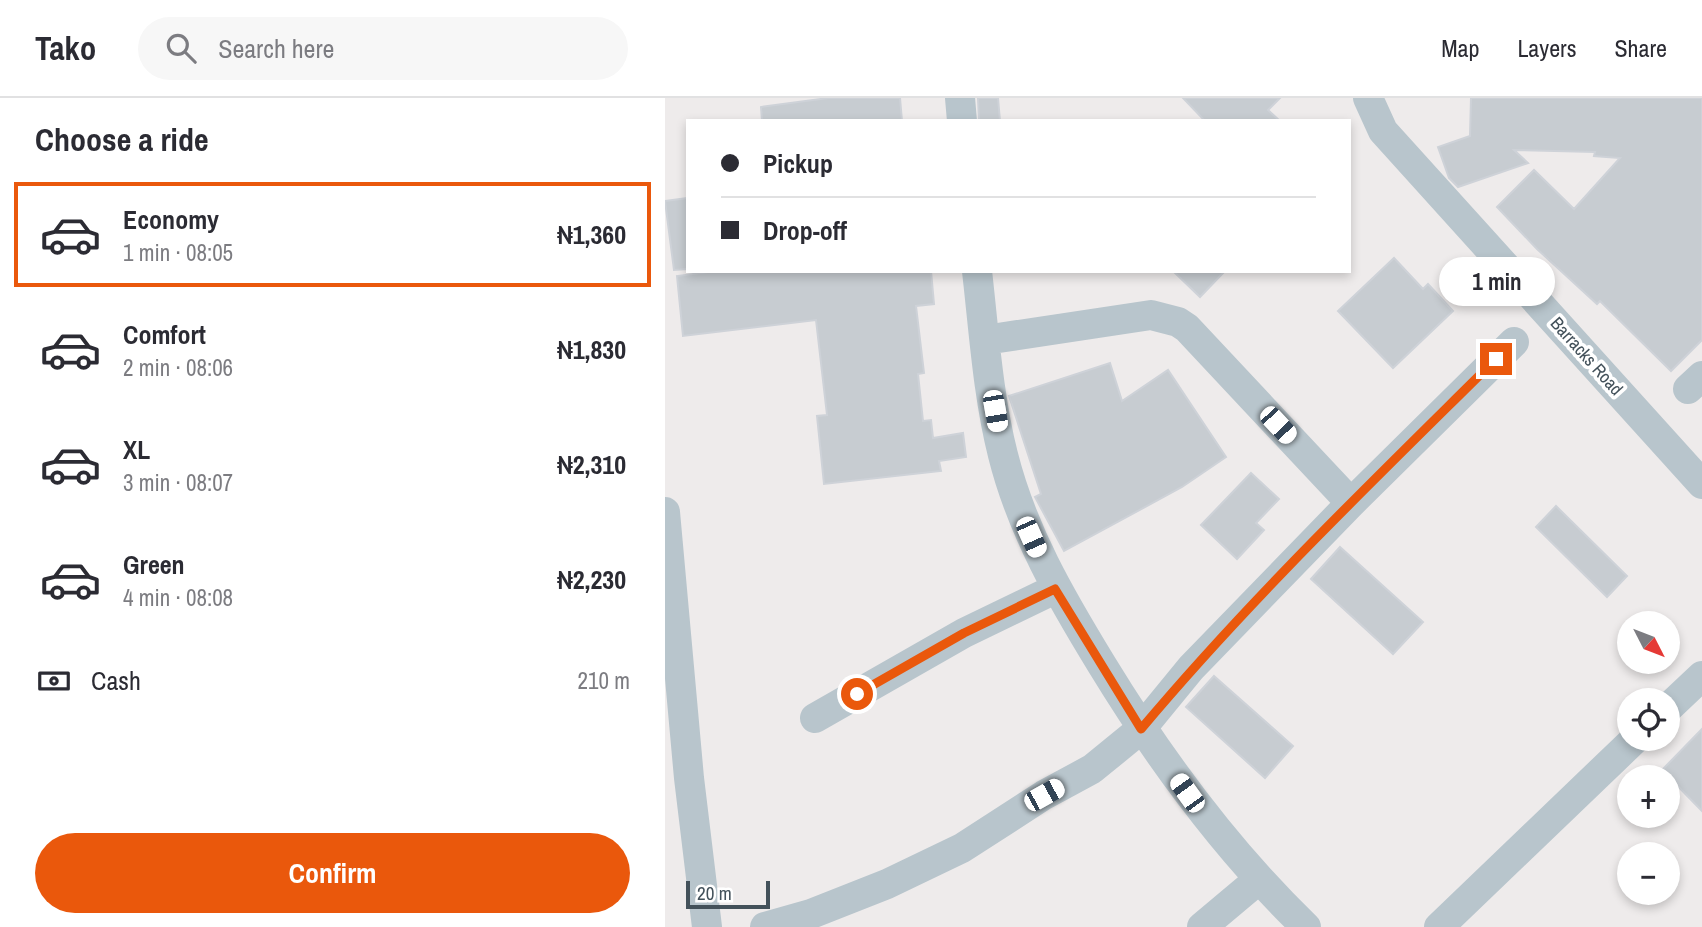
<!DOCTYPE html>
<meta charset="utf-8">
<style>
body{margin:0;font-family:"Archivo Narrow",sans-serif;background:#f7f7f7;color:#2b2b33;height:100vh;display:flex;flex-direction:column;font-size:26px;white-space:nowrap}
*{box-sizing:border-box;margin:0}
p{font-size:23px;color:#7c7c81}
.icon{flex:none;width:38px;height:38px;fill:none;stroke:currentColor;stroke-width:2;stroke-linecap:round;stroke-linejoin:round}
.map{position:relative;flex:1;overflow:hidden}
.details{display:flex;flex-direction:column;background:#fff;width:665px}
.details>*{flex:none}
.hud{position:absolute;left:21px;top:21px;width:665px;height:154px;border-radius:0px;box-shadow:0 4px 10px #0003;display:grid;align-content:center;height:154px;padding:0 35px;background:#fff}
.needle{width:46px;rotate:132deg}
.buttons{position:absolute;left:952px;top:513px;display:grid;gap:14px}
.buttons a{display:grid;place-items:center;width:63px;height:63px;border-radius:50%;background:#fff;box-shadow:0 4px 10px #0003;font-size:35px}
.scale{position:absolute;left:21px;bottom:18px;width:84px;box-sizing:border-box;padding-left:7px;border:4px solid #43515a;border-top:0;font-size:19px;line-height:24px;white-space:nowrap;color:#43515a;-webkit-text-stroke:5px #fff;paint-order:stroke}
.end{position:absolute;width:32px;height:32px;margin:-16px;border:9px solid #ea580c;background:#fff;box-shadow:0 0 0 4px #fff}
.from{border-radius:50%}
.bubble{position:absolute;height:49px;border-radius:24px;background:#fff;box-shadow:0 4px 10px #0003;font-size:23px;font-weight:700;line-height:49px;text-align:center}
.car{position:absolute;width:21px;height:42px;margin:-21px -10px;border-radius:9px;box-shadow:0 0 5px 2px #0007;background:linear-gradient(#fff 24%,#345 0 40%,#fff 0 76%,#345 0 86%,#fff 0)}
.hud b{display:flex;align-items:center;gap:24px;height:66px;font-size:26px}
.hud b+b{border-top:2px solid #e1e1e2}
.hud i{width:18px;height:18px;background:#2b2b33}
ul{padding:0;list-style:none}
li{display:flex;align-items:center;gap:21px;height:105px;margin:0 14px 10px;padding:0 21px;border:4px solid transparent;border-radius:0px}
li div{flex:1}
li b{display:block;font-size:26px}
li em{font-style:normal;font-weight:700}
li.selected{border-color:#ea580c}
li>.icon{width:63px;height:63px;stroke-width:1.5}
h2{padding:0 35px;font-size:32px;line-height:84px}
.pay{display:flex;align-items:center;gap:18px;height:77px;padding:0 35px;font-size:26px}
.pay p{margin-inline-start:auto}
.cta{display:flex;gap:14px;margin-top:auto;padding:14px 35px}
.cta a{flex:1;height:80px;border-radius:42px;background:#ea580c;color:#fff;font-size:28px;font-weight:700;line-height:80px;text-align:center}
header{display:flex;align-items:center;gap:42px;box-sizing:border-box;height:98px;padding:0 35px;background:#fff;border-bottom:2px solid #e1e1e2}
header strong{font-size:33px}
nav{display:flex;gap:38px;margin-inline-start:auto;font-size:24px}
.search{width:490px;height:63px;background:#f7f7f7;display:flex;align-items:center;gap:18px;box-sizing:border-box;padding:0 24px;border-radius:38px;color:#7c7c81;font-size:26px}
main{display:flex;flex:1;min-height:0}
.map>svg:first-child{display:block}
</style>
<header>
<strong>Tako</strong>
<div class="search"><svg class="icon" aria-label="search" viewBox="0 0 24 24"><circle cx="10" cy="10" r="6"/><path d="M15 15l6 6"/></svg>Search here</div>
<nav><a>Map</a><a>Layers</a><a>Share</a></nav>
</header>
<main>
<section class="details">
<h2>Choose a ride</h2>
<ul>
<li class="selected"><svg class="icon" aria-label="car" viewBox="0 0 24 24"><path d="M5 17H2v-5l4-1 3-4h7l3 4 3 1v5h-3M9 17h6M6 11h13"/><circle cx="7" cy="17" r="2"/><circle cx="17" cy="17" r="2"/></svg><div><b>Economy</b><p>1 min · 08:05</p></div><em>₦1,360</em></li>
<li><svg class="icon" aria-label="car" viewBox="0 0 24 24"><path d="M5 17H2v-5l4-1 3-4h7l3 4 3 1v5h-3M9 17h6M6 11h13"/><circle cx="7" cy="17" r="2"/><circle cx="17" cy="17" r="2"/></svg><div><b>Comfort</b><p>2 min · 08:06</p></div><em>₦1,830</em></li>
<li><svg class="icon" aria-label="car" viewBox="0 0 24 24"><path d="M5 17H2v-5l4-1 3-4h7l3 4 3 1v5h-3M9 17h6M6 11h13"/><circle cx="7" cy="17" r="2"/><circle cx="17" cy="17" r="2"/></svg><div><b>XL</b><p>3 min · 08:07</p></div><em>₦2,310</em></li>
<li><svg class="icon" aria-label="car" viewBox="0 0 24 24"><path d="M5 17H2v-5l4-1 3-4h7l3 4 3 1v5h-3M9 17h6M6 11h13"/><circle cx="7" cy="17" r="2"/><circle cx="17" cy="17" r="2"/></svg><div><b>Green</b><p>4 min · 08:08</p></div><em>₦2,230</em></li>
</ul>
<div class="pay"><svg class="icon" aria-label="cash" viewBox="0 0 24 24"><path d="M3 7h18v10H3z"/><circle cx="12" cy="12" r="2"/></svg>Cash<p>210 m</p></div>
<div class="cta"><a>Confirm</a></div>
</section>
<div class="map">
<svg width="1037" height="829" viewBox="0 0 1037 829">
<rect width="100%" height="100%" fill="#eeebeb"/>
<path fill="#c7ccd1" stroke="#ced2d8" stroke-width="2" d="M163,0h72l2,23h-140l-1,-14z
M313,0h20l2,23h-21z
M518,0h97l-12,12 12,11h-75z
M806,0h231v242l-31,31 -71,-70 -3,3 -60,-55 -40,-42 37,-37 40,39 46,-51 -26,-2 1,-4 -81,-2 14,13 -70,24 -9,-9 -11,-31 32,-11z
M23,100v71l-14,1 -9,-69z
M729,160l29,31 5,-5 25,27 -60,57 -55,-57z
M51,173h215l3,33 -18,2 8,67 -6,1 5,47 8,-1 2,18 30,-5 3,24 -27,4 2,10 -117,13 -7,-68 10,-1 -11,-95 -133,16 -6,-60z
M508,173h52l-25,26z
M445,265l12,38 46,-31 58,87 -44,30 -118,64 -29,-54 6,-3 -32,-98z
M586,375l28,26 -23,24 8,7 -27,29 -36,-34z
M891,408l71,70 -20,21 -71,-70z
M675,449l83,75 -30,32 -82,-75z
M549,578l79,70 -28,32 -79,-71z
M1037,631v82l-40,-41z"/>
<g fill="none" stroke-linecap="round" stroke-linejoin="round">
<path stroke="#b8c5cc" stroke-width="30" d="M295,0l2,23
M703,0l15,33 319,353
M312,173c7,61 11,125 26,184 19,76 58,143 99,210 58,95 123,184 204,262
M1023,291l14,-13
M686,405l163,-161
M0,414l24,266 18,149
M1003,610l34,-32
M150,620l149,-85 91,-44
M100,829l46,-13 76,-30 75,-36 82,-53 48,-26 49,-40 50,-61 160,-165 -164,-175 -9,-6 -27,-7 -166,25
M537,829l56,-47
M774,829l197,-189"/>
</g>
<g fill="none" stroke-linecap="round" stroke-linejoin="round">
<path stroke="#ea580c" stroke-width="9" d="M192,596l107,-61 91,-44 86,140c110,-131 234,-250 355,-370"/>
</g>
<g text-anchor="middle" dominant-baseline="central" stroke-width="7" stroke-linejoin="round" paint-order="stroke">
<g font-size="18" fill="#43515a" stroke="#fff">
<text transform="translate(922 258) rotate(48)">Barracks Road</text>
</g>
</g>
</svg>
<div class="buttons">
<a><svg class="needle" viewBox="-14 -14 28 28"><path d="M0-13l5 13h-10z" fill="#e53935"/><path d="M0 13l5-13h-10z" fill="#7c7c81"/></svg></a>
<a><svg class="icon" aria-label="locate" viewBox="0 0 24 24"><circle cx="12" cy="12" r="6"/><path d="M12 2v4M12 18v4M2 12h4M18 12h4"/></svg></a>
<a>+</a>
<a>−</a>
</div>
<div class="scale">20 m</div>
<i class="end from" style="left:192px;top:596px"></i>
<i class="end" style="left:831px;top:261px"></i>
<div class="bubble" style="left:774px;top:159px;width:116px">1 min</div>
<i class="car" style="left:330px;top:313px;rotate:170deg"></i>
<i class="car" style="left:613px;top:327px;rotate:137deg"></i>
<i class="car" style="left:366px;top:439px;rotate:156deg"></i>
<i class="car" style="left:522px;top:695px;rotate:324deg"></i>
<i class="car" style="left:379px;top:697px;rotate:61deg"></i>
<div class="hud">
<b><i class="from"></i>Pickup</b>
<b><i></i>Drop-off</b>
</div>
</div>
</main>
